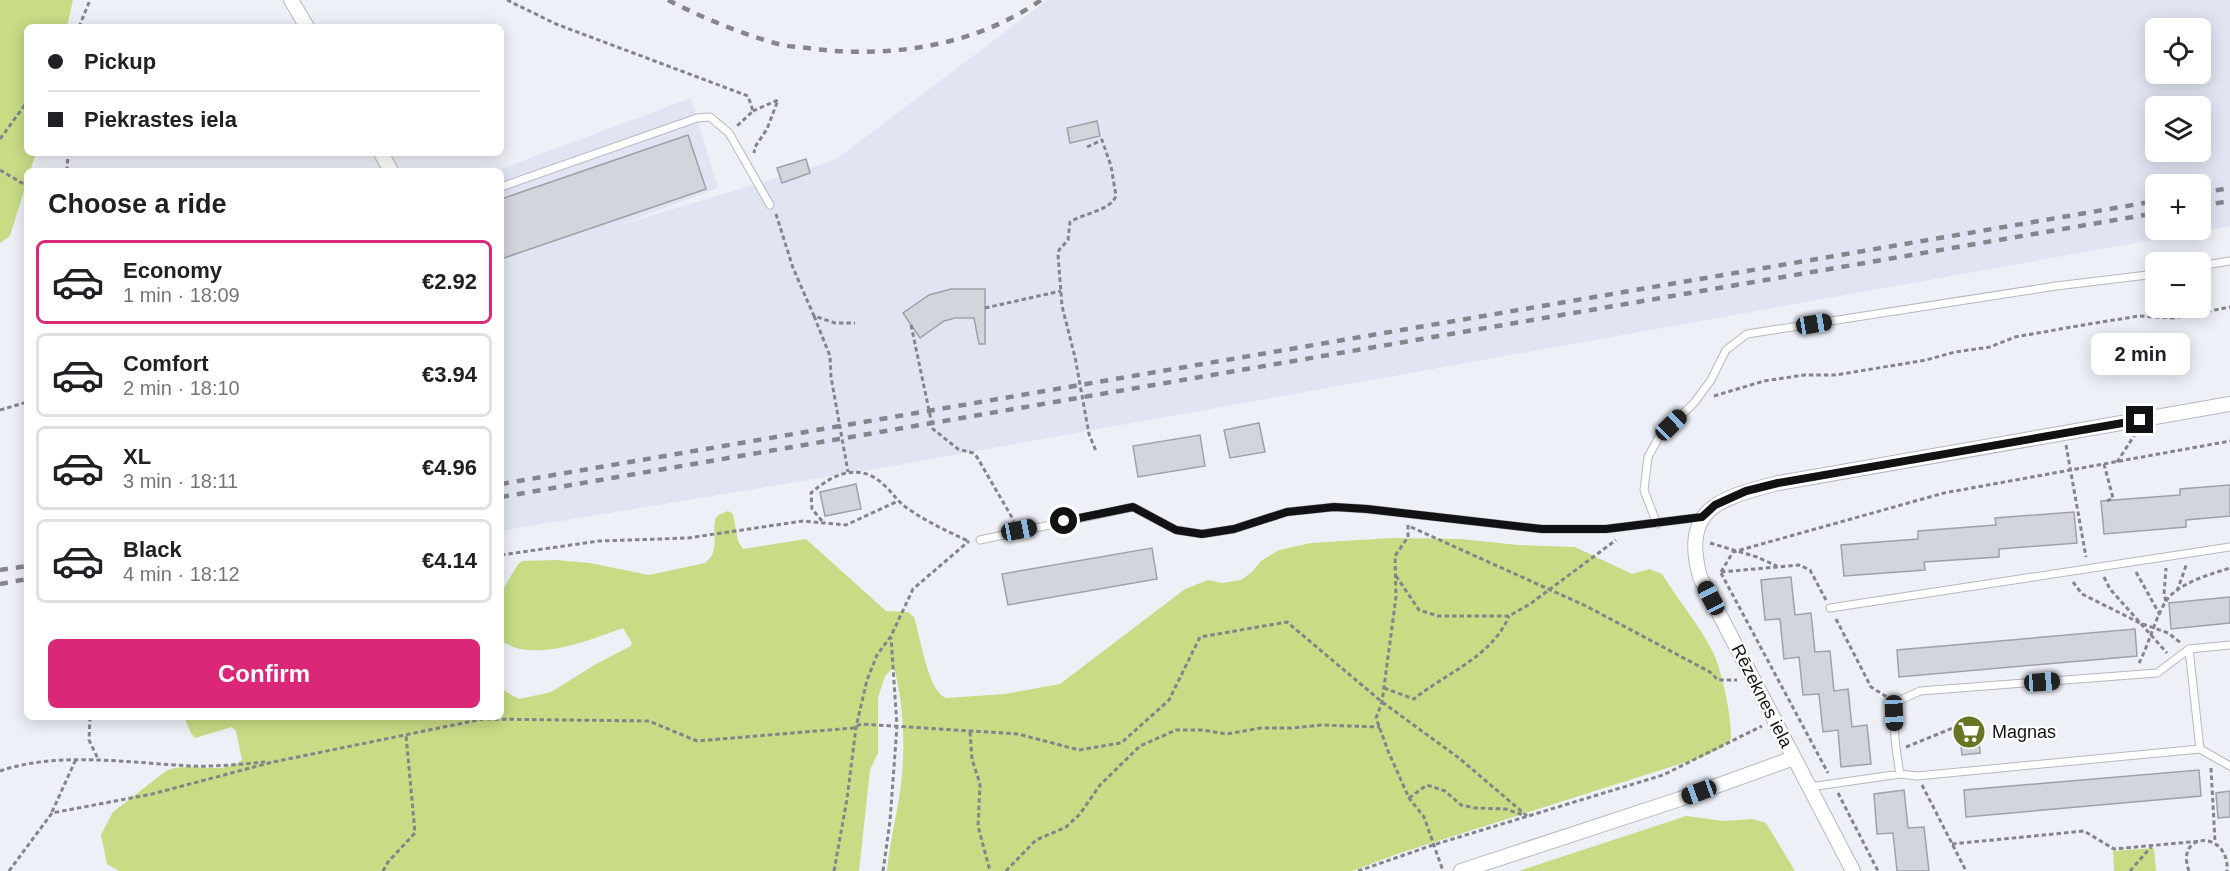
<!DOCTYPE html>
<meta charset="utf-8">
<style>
body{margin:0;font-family:Arial,sans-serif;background:#f6f6f6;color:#202124;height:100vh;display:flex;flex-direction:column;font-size:22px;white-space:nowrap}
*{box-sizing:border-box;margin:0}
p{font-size:20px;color:#757577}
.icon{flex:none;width:33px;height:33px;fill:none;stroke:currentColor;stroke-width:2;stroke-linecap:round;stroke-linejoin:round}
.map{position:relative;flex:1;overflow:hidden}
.sheet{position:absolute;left:24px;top:168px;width:480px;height:552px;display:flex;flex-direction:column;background:#fff;border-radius:9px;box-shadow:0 3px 15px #0003}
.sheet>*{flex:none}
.hud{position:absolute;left:24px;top:24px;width:480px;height:132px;border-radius:9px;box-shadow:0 3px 15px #0003;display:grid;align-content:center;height:132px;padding:0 24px;background:#fff}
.fabs{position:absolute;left:2145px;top:18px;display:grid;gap:12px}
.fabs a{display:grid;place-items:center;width:66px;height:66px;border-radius:9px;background:#fff;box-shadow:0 3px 15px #0003;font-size:30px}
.end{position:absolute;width:27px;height:27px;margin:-14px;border:8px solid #111214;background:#fff;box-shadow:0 0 0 3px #fff}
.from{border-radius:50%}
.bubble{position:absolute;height:42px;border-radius:9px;background:#fff;box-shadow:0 3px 15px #0003;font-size:20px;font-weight:800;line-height:42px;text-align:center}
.car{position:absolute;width:18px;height:36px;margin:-18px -9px;border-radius:8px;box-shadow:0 0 4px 2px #0007;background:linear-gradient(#222 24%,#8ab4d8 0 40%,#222 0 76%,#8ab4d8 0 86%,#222 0)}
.hud b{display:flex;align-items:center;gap:21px;height:57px;font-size:22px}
.hud b+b{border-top:2px solid #e0e0e0}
.hud i{width:15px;height:15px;background:#202124}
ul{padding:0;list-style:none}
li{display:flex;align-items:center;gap:18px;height:84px;margin:0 12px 9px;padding:0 12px;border:3px solid #e0e0e0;border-radius:9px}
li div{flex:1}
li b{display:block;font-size:22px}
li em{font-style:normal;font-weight:800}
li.selected{border-color:#db2777}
li>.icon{width:54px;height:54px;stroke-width:1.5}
h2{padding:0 24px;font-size:27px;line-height:72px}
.primary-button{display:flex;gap:12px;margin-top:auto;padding:12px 24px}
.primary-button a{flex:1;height:69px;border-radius:9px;background:#db2777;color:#fff;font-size:24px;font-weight:800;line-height:69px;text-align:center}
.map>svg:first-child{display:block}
</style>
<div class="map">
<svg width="2230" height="871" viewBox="0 0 2230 871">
<rect width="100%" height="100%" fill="#eef0f8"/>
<path fill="#e1e5f3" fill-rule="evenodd" d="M1047,0h1183v226l-1343,241 -386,64v-360h-6l196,-73 27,90 -104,39 221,-67zM2156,28h44v46h-44zM2156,106h44v46h-44zM2156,184h44v46h-44z"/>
<path fill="#c8db85" d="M0,0h73l-6,27h-40v126h9l-6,18h-3v10l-17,55 -10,7z
M728,511l5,3 5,27 5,8 63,-10 80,72 22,1 6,5c6,18 14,75 32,81l59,-4 55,-10 125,-95 23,-9 14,3 19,-3 11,-8 9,-11 18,-11 32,-7 81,-5 68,1 58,6 57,2 57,27 17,-5 13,5c15,24 39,54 51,78 9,19 19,66 18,87l-10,9 -19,9 -302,96 -48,18h-465c3,-32 12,-64 15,-95 3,-36 1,-71 -7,-105l-3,-2 -7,7 -7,22v55l-8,17 -11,101h-740l-12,-7 -6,-29 12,-23 53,-41c24,-11 55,6 76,-11l-6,-29 -4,-4 -37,11 -4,-5 -7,-16h317v-28l18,10 32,-7 45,-28 35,-18 1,-3 -9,-15c-31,11 -69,27 -103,21 -6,-1 -12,-5 -18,-7l-1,-49 17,-29 5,-3 33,-1 34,3 59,12 56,-12c17,-13 5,-32 11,-45 2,-4 8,-5 12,-7z
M1686,816l38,5 28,-2 14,4 29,48h-276z
M2154,848l2,23h-42l-1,-20z"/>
<path fill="#d3d5dc" stroke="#9ea1a7" stroke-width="1.5" d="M1097,121l3,15 -30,7 -3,-15z
M688,135l18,54 -205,70v-60z
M806,159l4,14 -28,10 -5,-15z
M951,289h34v55h-6l-5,-26h-19l-11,3 -24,17 -17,-25 26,-18z
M1259,423l6,29 -35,6 -6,-28z
M1200,435l5,31 -67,11 -5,-31z
M856,484l5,25 -36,7 -5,-24z
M2230,485v31l-44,4v7l-82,7 -3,-33 79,-6v-6z
M2074,512l3,31 -78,6v8l-75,5 1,8 -81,6 -3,-31 77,-6v-8l78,-6 -1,-7z
M1152,548l5,31 -149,26 -6,-31z
M1791,577l4,38 16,-2 4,39 15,-1 4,40 14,-2 4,38 15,-2 4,39 -30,3 -3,-37 -15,2 -4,-38 -16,1 -4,-38 -15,2 -4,-40 -15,1 -4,-40z
M2230,597v26l-59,6 -2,-26z
M2135,629l2,27 -238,21 -2,-27z
M1978,724l2,29 -18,2 -3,-29z
M2199,770l2,26 -235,21 -2,-27z
M1904,790l4,38 16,-1 5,44h-32l-4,-38 -16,1 -3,-40z
M2230,791v26l-12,1 -2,-25z"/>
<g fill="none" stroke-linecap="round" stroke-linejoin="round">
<defs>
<path id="service" d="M501,187l196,-69 13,-1 19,16 41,72
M2200,266l30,-5
M1657,524l-13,-34 4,-33 11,-20 35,-34 17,-23 15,-30 21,-16 309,-48 100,-12
M980,540l153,-33 43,23 26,4 32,-5 53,-17 47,-5 33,2 175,20h64l96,-12
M1830,608l400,-61
M2189,649l11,100
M1900,774c-4,-24 -8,-48 -4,-72l24,-11 237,-18 32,-24 41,-4
M1810,787l90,-13 17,2 283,-27 30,17"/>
<path id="minor" d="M291,0l16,27
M381,153l10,18
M1461,871l219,-72 114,-41
M1853,871l-153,-294c-19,-70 21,-79 78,-94l452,-79"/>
</defs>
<use href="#service" stroke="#b6b8bf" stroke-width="9"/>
<use href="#minor" stroke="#b6b8bf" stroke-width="16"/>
<path stroke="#83858a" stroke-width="3" stroke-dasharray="4.5 3" stroke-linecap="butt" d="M507,0l49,24 192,72 5,15 -16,15
M79,27l11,-27
M753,111l25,-11 -11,29 -12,18 -1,6
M0,139l27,-37
M1087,147l15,-7 9,26 5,30c-6,15 -32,17 -46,26l-2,18 -9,10 -1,5 4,51 13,51 14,77 7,17
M0,170l27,16
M67,171l1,-18
M776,214l17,54 21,48 21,7h20
M985,308l76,-17
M814,316l16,40 1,21 17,95
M911,325l22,104 25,20 15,4 4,4 37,64
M1714,396l50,-15 40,-6h32l90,-15 29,-8 35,-5 25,-10 74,-13 50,-8 35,2 56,-11
M0,410l27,-8
M2066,445l20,112
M2117,462l17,-26
M2104,464l9,34 -6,3
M822,521l-10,-12 -1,-16c23,-20 49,-31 73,-8 9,8 14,17 23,23 20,14 40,23 61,33
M1408,525v12l-13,19 1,41 -14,105 -6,16 12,33 21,47 15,19 19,54
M1411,527l175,79 124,66 8,8h19
M1710,543l47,14 20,9
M501,555l98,-14 89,-3 115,-17 43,4 52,-24
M1721,572l12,-20 211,-59 286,-52
M1721,572l78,-7 11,5 16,30
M2136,572l24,43
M1721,573l107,200
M1396,576l23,34 19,6h71l21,-12 86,-64
M2104,577l6,12 57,64
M2073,582l9,12 58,29 28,10 13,10
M2177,591l10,-28
M2166,601l-2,-6 2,-27
M1836,619l35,68 16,10
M2139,663c10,-18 19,-56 32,-68 15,-14 40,-21 59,-27
M1384,688l30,11c32,-26 78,-42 95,-83
M90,717l-1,23 10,21
M970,732l2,27 8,25 -2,42 12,45
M1906,747l47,-19
M2211,768l4,73
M0,771c57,-20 132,-8 191,-5 25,1 50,-2 74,-4
M1922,785l44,86
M1838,793l40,78
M1409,798l18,-13 18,6 16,14 14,3 31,1 20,7
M52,812l24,-53
M1952,844l132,-13 30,18 87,-8
M9,871l43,-58 100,-19 121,-32 210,-43 166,2 48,20 156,-13 8,-4 157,10 61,16 42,-7 48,-43 31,-63 87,-15 95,80 77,56 68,58
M383,871l5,-9 27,-29 -9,-98
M834,871l13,-72 9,-72 11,-47 10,-25 14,-19 22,-47 56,-48
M883,871l7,-50 7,-95 -6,-89
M1006,871l30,-31 30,-13 14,-13 20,-29 40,-39 36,-16h26l24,4 35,-6h30l30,-3 59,2
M1358,871l75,-26 230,-70 99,-49
M2130,871l21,-24
M2189,871c-15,-40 41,-41 38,0"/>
<use href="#service" stroke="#fff" stroke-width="7"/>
<use href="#minor" stroke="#fff" stroke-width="14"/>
<path stroke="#85868b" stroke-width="4.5" stroke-dasharray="8 8" stroke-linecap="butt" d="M668,0c35,18 71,33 110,44 11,3 24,3 36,5 78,9 161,-3 227,-49
M2200,193l30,-5
M2200,206l30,-5
M501,484l1655,-283
M501,497l1655,-284
M0,570l27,-4
M0,584l27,-5"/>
</g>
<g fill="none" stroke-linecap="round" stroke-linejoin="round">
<path stroke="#111214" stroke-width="8" d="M1064,521l69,-14 43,23 26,4 32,-5 53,-17 47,-5 33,2 175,20h64l96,-12 13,-12 31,-14 32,-8 362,-63"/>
</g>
<defs>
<symbol id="supermarket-disc" viewBox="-11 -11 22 22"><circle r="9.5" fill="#677623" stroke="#fff"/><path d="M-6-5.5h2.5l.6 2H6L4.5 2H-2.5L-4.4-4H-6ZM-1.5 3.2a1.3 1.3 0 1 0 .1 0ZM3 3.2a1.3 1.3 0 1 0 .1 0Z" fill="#fff"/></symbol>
</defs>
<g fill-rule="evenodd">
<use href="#supermarket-disc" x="1950" y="713" width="38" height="38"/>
</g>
<g text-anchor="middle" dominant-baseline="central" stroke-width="4.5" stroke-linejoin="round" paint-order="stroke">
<g font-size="18" fill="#111214" stroke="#fff">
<text transform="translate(1762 696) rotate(63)">Rēzeknes iela</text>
</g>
<g font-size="18" fill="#111214" stroke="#fff" text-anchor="start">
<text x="1992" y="732">Magnas</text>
</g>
</g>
</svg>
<div class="fabs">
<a><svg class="icon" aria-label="locate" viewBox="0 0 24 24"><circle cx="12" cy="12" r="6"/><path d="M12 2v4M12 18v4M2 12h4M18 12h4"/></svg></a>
<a><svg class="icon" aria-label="layers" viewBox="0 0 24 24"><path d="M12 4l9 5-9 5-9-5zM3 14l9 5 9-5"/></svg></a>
<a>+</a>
<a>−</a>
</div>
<i class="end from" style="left:1064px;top:521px"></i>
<i class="end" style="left:2140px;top:420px"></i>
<div class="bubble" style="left:2091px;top:333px;width:99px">2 min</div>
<i class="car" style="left:1814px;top:324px;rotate:81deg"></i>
<i class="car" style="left:1671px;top:425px;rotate:46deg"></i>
<i class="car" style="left:1019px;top:530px;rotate:79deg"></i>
<i class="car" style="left:1711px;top:598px;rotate:332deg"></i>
<i class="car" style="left:2042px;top:682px;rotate:86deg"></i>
<i class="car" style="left:1894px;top:713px;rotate:178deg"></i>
<i class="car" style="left:1699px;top:792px;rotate:250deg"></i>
<div class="hud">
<b><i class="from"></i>Pickup</b>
<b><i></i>Piekrastes iela</b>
</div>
<section class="sheet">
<h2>Choose a ride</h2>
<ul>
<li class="selected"><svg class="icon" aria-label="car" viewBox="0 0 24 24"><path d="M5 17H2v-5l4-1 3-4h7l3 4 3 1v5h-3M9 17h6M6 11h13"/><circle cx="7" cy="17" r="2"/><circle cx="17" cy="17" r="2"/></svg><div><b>Economy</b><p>1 min · 18:09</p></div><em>€2.92</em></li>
<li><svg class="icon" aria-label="car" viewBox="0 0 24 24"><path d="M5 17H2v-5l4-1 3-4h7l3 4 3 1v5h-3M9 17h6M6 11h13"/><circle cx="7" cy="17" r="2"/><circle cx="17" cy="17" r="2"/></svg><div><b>Comfort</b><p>2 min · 18:10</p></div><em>€3.94</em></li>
<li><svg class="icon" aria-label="car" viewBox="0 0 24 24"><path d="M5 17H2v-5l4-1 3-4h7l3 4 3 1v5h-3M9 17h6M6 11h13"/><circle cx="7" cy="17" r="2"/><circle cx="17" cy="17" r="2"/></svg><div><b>XL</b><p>3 min · 18:11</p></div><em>€4.96</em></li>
<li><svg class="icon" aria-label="car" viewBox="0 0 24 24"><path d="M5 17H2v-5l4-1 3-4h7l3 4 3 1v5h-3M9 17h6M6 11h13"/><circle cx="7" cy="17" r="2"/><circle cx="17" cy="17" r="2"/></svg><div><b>Black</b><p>4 min · 18:12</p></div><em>€4.14</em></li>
</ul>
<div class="primary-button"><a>Confirm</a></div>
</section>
</div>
